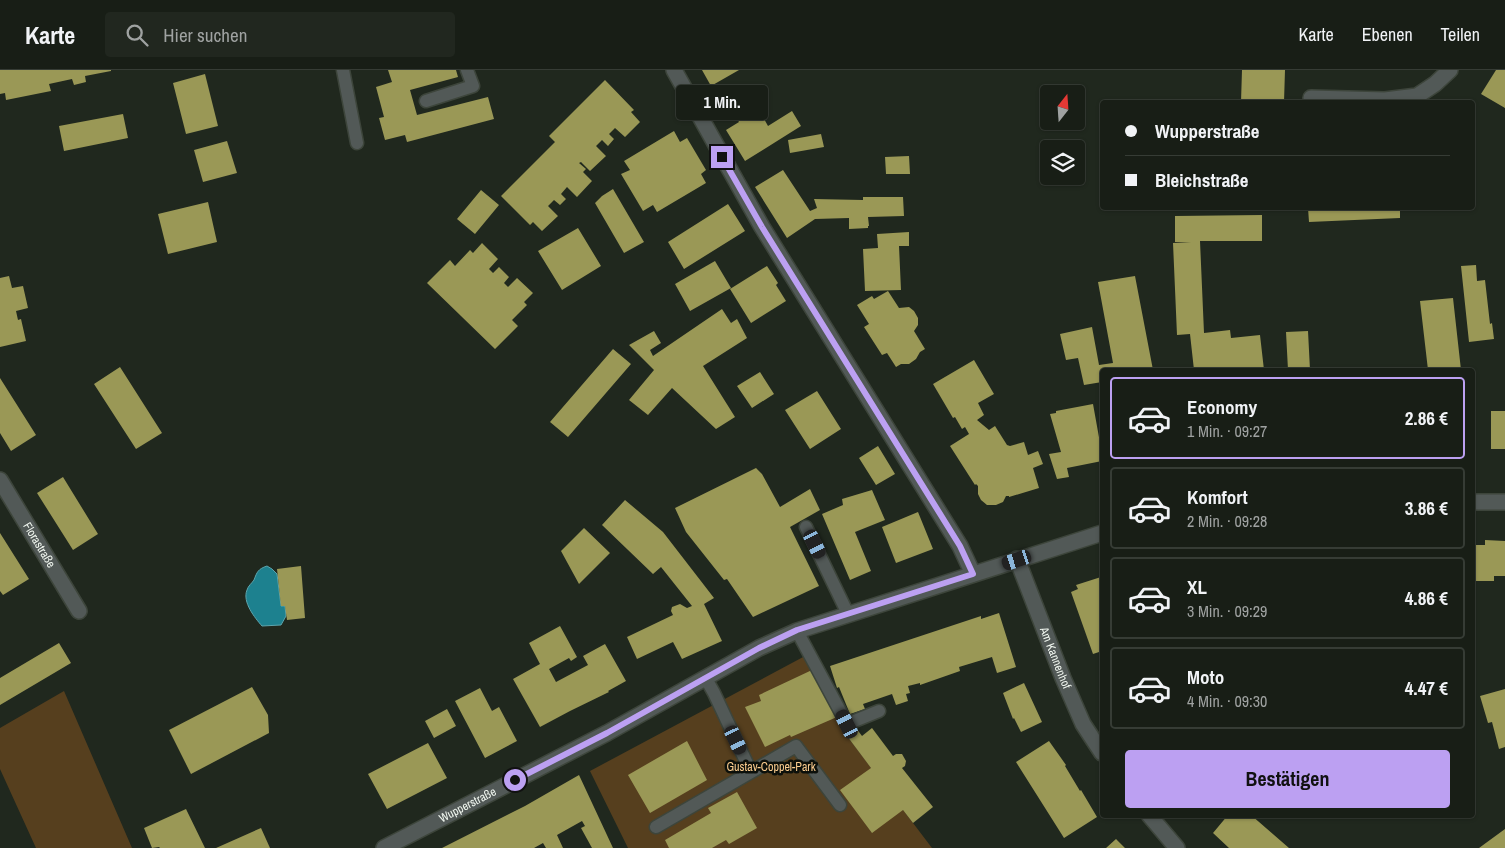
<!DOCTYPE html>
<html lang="de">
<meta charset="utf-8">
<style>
body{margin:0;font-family:"Archivo Narrow",sans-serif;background:#21271f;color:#f1f3f6;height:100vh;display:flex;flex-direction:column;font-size:19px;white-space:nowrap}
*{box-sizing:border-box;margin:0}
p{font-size:16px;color:#9fa2a1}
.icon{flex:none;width:28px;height:28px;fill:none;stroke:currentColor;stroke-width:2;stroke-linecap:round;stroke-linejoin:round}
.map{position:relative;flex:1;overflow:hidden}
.drawer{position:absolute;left:1100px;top:298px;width:375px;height:450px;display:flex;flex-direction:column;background:#181e16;border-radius:5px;box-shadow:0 1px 4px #0004,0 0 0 1px #363c35}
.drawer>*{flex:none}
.hud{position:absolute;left:1100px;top:30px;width:375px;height:110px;border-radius:5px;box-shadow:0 1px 4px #0004,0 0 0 1px #363c35;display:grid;align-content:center;height:110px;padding:0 25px;background:#181e16}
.needle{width:32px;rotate:17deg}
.controls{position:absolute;left:1040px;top:15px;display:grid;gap:10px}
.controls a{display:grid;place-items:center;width:45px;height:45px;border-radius:5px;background:#181e16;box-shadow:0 1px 4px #0004,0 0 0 1px #363c35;font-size:25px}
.end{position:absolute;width:22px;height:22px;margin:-11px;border:6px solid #bca0f2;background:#111;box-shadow:0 0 0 2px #111}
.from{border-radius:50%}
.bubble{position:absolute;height:35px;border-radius:5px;background:#181e16;box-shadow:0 1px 4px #0004,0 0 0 1px #363c35;font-size:16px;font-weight:700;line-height:35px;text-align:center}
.car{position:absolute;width:15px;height:30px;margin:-15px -8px;border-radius:6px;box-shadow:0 0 4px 1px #0007;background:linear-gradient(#222 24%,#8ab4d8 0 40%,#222 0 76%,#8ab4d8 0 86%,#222 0)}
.hud b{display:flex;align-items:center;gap:18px;height:48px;font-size:19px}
.hud b+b{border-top:1px solid #363c35}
.hud i{width:12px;height:12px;background:#f1f3f6}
ul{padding:9px 0 0;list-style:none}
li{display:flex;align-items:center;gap:15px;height:82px;margin:0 10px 8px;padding:0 15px;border:2px solid #363c35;border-radius:5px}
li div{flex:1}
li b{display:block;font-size:19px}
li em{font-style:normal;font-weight:700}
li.on{border-color:#bca0f2}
li>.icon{width:45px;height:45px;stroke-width:1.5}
.primary-button{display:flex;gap:10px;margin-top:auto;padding:10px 25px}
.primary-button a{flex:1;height:58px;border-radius:5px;background:#bca0f2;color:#111;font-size:20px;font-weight:700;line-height:58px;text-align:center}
header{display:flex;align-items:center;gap:30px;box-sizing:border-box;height:70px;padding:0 25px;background:#181e16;border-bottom:1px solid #363c35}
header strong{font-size:24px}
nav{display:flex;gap:28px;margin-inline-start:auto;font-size:18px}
.search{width:350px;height:45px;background:#21271f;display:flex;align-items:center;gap:12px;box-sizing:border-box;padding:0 18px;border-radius:5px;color:#9fa2a1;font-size:19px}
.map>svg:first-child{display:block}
</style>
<header>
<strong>Karte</strong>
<div class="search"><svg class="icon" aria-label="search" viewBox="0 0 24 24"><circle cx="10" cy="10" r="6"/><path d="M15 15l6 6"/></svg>Hier suchen</div>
<nav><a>Karte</a><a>Ebenen</a><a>Teilen</a></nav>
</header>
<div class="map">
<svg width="1505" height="778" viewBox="0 0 1505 778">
<rect width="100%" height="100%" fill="#20281e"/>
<path fill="#563f1e" d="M805,586l42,80 85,112h-304l-38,-77z
M64,621l68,157h-96l-36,-79v-41z"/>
<path fill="#1d818f" stroke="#5da4ac" d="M267,496l5,3 5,5 4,32h4l1,10 -5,9 -19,1c-7,-8 -20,-24 -15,-36 1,-4 5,-7 7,-10 3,-8 4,-11 13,-14z"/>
<path fill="#9a9856" d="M0,0h111v1l-26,5 1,6 -12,3 -2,-6 -23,5 2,7 -45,9 -1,-7 -5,1z
M388,0h68l2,7 -48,13 7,25 71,-18 6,22 -87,23 -2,-7 -20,5 -6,-22 5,-1 -8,-30 16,-5z
M702,0h37l-28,16z
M1242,0h43l-1,32h-43z
M1496,0h9v38l-24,-14z
M205,4l13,52 -32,8 -13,-51z
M605,10l29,30 -3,2 9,10 -15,15 -10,-9 -6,6 5,5 -6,7 -6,-6 -6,6 10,10 -16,15 -9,-9 -2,1 7,6 -3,3 9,9 -15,16 -10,-10 -6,7 5,5 -6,6 -6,-5 -6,6 10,10 -16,15 -9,-9 -3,3 -29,-29 54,-54 -6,-6z
M753,29l15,27 24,-15 9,15 -56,35 -19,-31 13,-8 -7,-11z
M123,44l5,24 -64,13 -5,-25z
M674,61l6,11 7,-4 19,32 -5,4 5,9 -49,29 -4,-7 -10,6 -22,-37 9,-4 -6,-9z
M821,64l3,13 -34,6 -2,-13z
M227,71l10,32 -34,9 -9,-32z
M909,86l1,18h-24l-1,-17z
M783,100l27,41 7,-3 -3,-9 49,1v-3h40l1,19 -36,1 1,9h-1v2l-19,1v-11l-34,1 -28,19 -32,-51z
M613,119l31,53 -20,11 -29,-50 7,-7z
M481,120l18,15 -24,29 -18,-15z
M208,132l9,40 -49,12 -10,-40z
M728,134l17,27 -61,38 -16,-27z
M1308,138h92v10l-91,4z
M1262,145v26h-62l4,92 26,-3 1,8 29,-3 4,35h-70l-4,-36 -13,1 -4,-92 18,-1h-16v-26z
M578,158l23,38 -39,24 -24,-39z
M909,162v14h-10l2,44 -36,1 -2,-42 15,-1 -1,-14z
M482,173l16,16 -9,10 4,4 6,-6 10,10 -5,6 4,4 9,-9 16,15 -9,9 3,3 -15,15 6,6 -23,23 -68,-66 23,-23 5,6 15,-16 3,3z
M715,191l16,27 -41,23 -15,-27z
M1476,195l1,16 8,-1 5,44 2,-1 2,16 -25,3 -8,-76z
M767,196l11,17 -2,2 10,16 -35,22 -21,-34z
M9,206l3,12 11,-2 5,22 -12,3 2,9 3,-1 5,22 -26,6v-69z
M1135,206l18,94h-51v12l-18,3 -6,-27 -12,2 -6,-26 32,-7 7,38 14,-2 -15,-81z
M888,221l11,17 10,-1 5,4 4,7v7l-4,6 11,18 -5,3 -4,7 -7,5h-8l-5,3 -9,-14 -5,2 -18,-28 5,-3 -12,-19 15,-9 2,3z
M1453,228l8,72h-33l-8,-69z
M722,239l9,14 6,-4 10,19 -44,28 32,51 -19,12 -44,-41 -24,27 -19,-15 25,-30 -25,-25 25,-14 7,12 -11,7 3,6z
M1308,261l2,39h-22l-2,-38z
M613,279l18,15 -63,73 -18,-15z
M974,290l20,34 -16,9 6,12 -7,5 12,10 6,-4 12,19 3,1 14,-4 4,13 10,-4 5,13 -10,4 6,20 -30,9v-1h-3l-3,6 -7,3h-9l-6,-5 -3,-6v-8l-2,-2 -1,1 -25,-39 19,-12 -4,-7 -3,2 -7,-12 -2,1 -20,-34z
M120,297l42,66 -26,16 -42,-65z
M760,302l14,22 -22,14 -15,-22z
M0,308l36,57 -25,16 -11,-18z
M817,321l24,38 -31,20 -25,-39z
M1093,334l9,50v7l-35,7 2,9 -12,2 -8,-25 12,-2 -11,-38 6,-1v-2z
M1491,341h14v38h-14z
M878,376l17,28 -19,11 -17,-27z
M756,398l6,6 18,33 30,-18 10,21 -30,17 29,59 -66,31 -26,-38 -3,1 -38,-48 -11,-24z
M63,407l35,57 -25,16 -36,-57z
M872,420l13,30 -30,12 16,39 -21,9 -28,-66 21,-9 -1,-6z
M625,430l38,32 51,66 -10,6 18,37 -40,18 -9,-17 -36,17 -10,-22 46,-22 -2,-4 1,-4 8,-3 7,4 5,-2 -31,-39 -8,7 -51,-49z
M918,442l15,37 -37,14 -14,-36z
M584,458l26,25 -31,31 -18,-33z
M0,463l29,46 -26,16 -3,-4z
M1485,470l20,1v35h-11v5h-22v-36h13z
M301,496l4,52 -18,2 -2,-14h-4l-4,-37z
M1101,507l1,5v69l-9,3 -22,-62 7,-3 -2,-4z
M999,543l17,54 -19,6 -5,-16 -33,10 1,4 -40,14v-2l-12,3 2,7 -4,1 2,7 -12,4 -4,-11 -29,10 2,5 -15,5 -11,-27 -2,1 -7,-22 151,-50v3z
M560,556l17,31 -6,4 -2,-3 -20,11 7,13 32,-17 -5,-9 22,-12 21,37 -18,10 1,1 -39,19 -30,16 -27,-48 27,-15 -11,-21z
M59,573l12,20 -71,42v-27z
M812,600l25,47 -46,20 -1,-2 -25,12 -20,-40 16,-6 -2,-6z
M1024,613l18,39 -21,10 -7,-14 -1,1 -10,-26z
M252,617l16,28 1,18 -78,41 -22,-44z
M480,618l12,23 7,-4 18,34 -32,17 -30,-57z
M1505,619v58l-6,2 -7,-27 -4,1 -8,-27z
M447,639l9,17 -22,12 -9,-17z
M856,658l6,8 10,-8 21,28 3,-2h6l4,7 -1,5 -3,2 31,39 -20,16 -10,-13 -31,23 -32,-43 31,-22 -24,-32z
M687,671l20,39 -57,33 -22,-38z
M1049,671l17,24 -1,1 15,25 1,-1 16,27 -33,21 -48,-76z
M428,673l19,35 -60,31 -19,-35z
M579,705l34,73h-21l-11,-20 4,-2 -3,-5 -25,14 6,13h-17l-3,-5 -9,5h-92l83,-42z
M737,722l20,36 -28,16 -3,-4 -14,8h-43l-4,-8 46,-27 -3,-5z
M186,739l19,39h-45l-1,-1 -7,1 -8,-20z
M1228,745h23l38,33h-60l-16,-15z
M261,758l9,20h-54z
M1505,759v19h-26z
M1116,769l9,9h-19z"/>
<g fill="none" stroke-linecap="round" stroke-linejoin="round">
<defs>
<path id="service" d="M343,0l14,73
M426,31l47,-15 -6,-16
M806,457l42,87
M797,561l50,93 32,-13
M705,607l9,16 37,79
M656,757l140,-81 44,59"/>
<g id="minor">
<path d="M674,0l88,157 198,319 13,28"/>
<path d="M1311,28l74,2 32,-4 18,-12 15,-14"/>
<path id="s1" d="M0,410l79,131"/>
<path d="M1472,432h33"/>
<path id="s2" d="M1017,489l46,119 20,46 19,29"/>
<path d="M1149,745l28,33"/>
<path id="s3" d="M384,778l223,-115 152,-85 38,-17 305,-98"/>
</g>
</defs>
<use href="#service" stroke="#3d453b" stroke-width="15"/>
<use href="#minor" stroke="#3d453b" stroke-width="18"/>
<use href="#service" stroke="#525957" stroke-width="12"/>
<use href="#minor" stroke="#525957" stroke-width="15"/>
</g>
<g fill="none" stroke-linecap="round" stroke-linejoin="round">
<path stroke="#bca0f2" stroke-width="6" d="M515,710l92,-47 152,-85 38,-18 176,-56 -13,-28 -198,-319 -40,-70"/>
</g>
<g text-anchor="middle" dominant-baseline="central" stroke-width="5" stroke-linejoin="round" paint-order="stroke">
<g font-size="12" fill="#f1f7f0" stroke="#0c100b">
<text stroke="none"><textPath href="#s1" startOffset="76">Florastraße</textPath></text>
<text stroke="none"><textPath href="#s2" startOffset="106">Am Kannenhof</textPath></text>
<text stroke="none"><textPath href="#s3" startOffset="94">Wupperstraße</textPath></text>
</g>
<g font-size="12" fill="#fccd8f" stroke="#0c100b">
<text x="771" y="697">Gustav-Coppel-Park</text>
</g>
</g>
</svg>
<div class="controls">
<a><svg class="needle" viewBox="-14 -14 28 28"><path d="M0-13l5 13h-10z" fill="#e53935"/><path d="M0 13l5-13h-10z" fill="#9fa2a1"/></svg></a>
<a><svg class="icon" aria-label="layers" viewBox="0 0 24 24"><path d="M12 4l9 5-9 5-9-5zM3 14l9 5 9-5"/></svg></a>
</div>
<i class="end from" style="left:515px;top:710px"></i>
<i class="end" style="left:722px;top:87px"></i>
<div class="bubble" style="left:676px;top:15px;width:92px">1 Min.</div>
<i class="car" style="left:815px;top:474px;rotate:154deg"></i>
<i class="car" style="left:1017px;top:490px;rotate:252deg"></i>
<i class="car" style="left:847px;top:654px;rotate:333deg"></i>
<i class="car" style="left:736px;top:670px;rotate:155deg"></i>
<div class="hud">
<b><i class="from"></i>Wupperstraße</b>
<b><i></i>Bleichstraße</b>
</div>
<section class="drawer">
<ul>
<li class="on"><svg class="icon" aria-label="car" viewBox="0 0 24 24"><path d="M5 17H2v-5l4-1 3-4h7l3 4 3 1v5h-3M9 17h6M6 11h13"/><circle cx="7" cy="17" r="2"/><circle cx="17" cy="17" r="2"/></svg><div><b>Economy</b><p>1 Min. · 09:27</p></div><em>2.86 €</em></li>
<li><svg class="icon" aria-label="car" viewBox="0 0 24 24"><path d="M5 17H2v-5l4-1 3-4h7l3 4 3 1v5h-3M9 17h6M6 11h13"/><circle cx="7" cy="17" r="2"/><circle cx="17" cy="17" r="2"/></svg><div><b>Komfort</b><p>2 Min. · 09:28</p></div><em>3.86 €</em></li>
<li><svg class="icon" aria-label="car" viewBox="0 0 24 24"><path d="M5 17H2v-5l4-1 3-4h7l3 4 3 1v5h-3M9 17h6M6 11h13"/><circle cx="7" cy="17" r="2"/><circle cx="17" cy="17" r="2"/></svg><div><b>XL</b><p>3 Min. · 09:29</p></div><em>4.86 €</em></li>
<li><svg class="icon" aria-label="car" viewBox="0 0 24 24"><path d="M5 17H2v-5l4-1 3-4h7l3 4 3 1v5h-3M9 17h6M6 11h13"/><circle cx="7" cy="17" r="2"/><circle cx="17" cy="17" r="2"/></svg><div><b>Moto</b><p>4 Min. · 09:30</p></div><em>4.47 €</em></li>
</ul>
<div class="primary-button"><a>Bestätigen</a></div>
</section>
</div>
